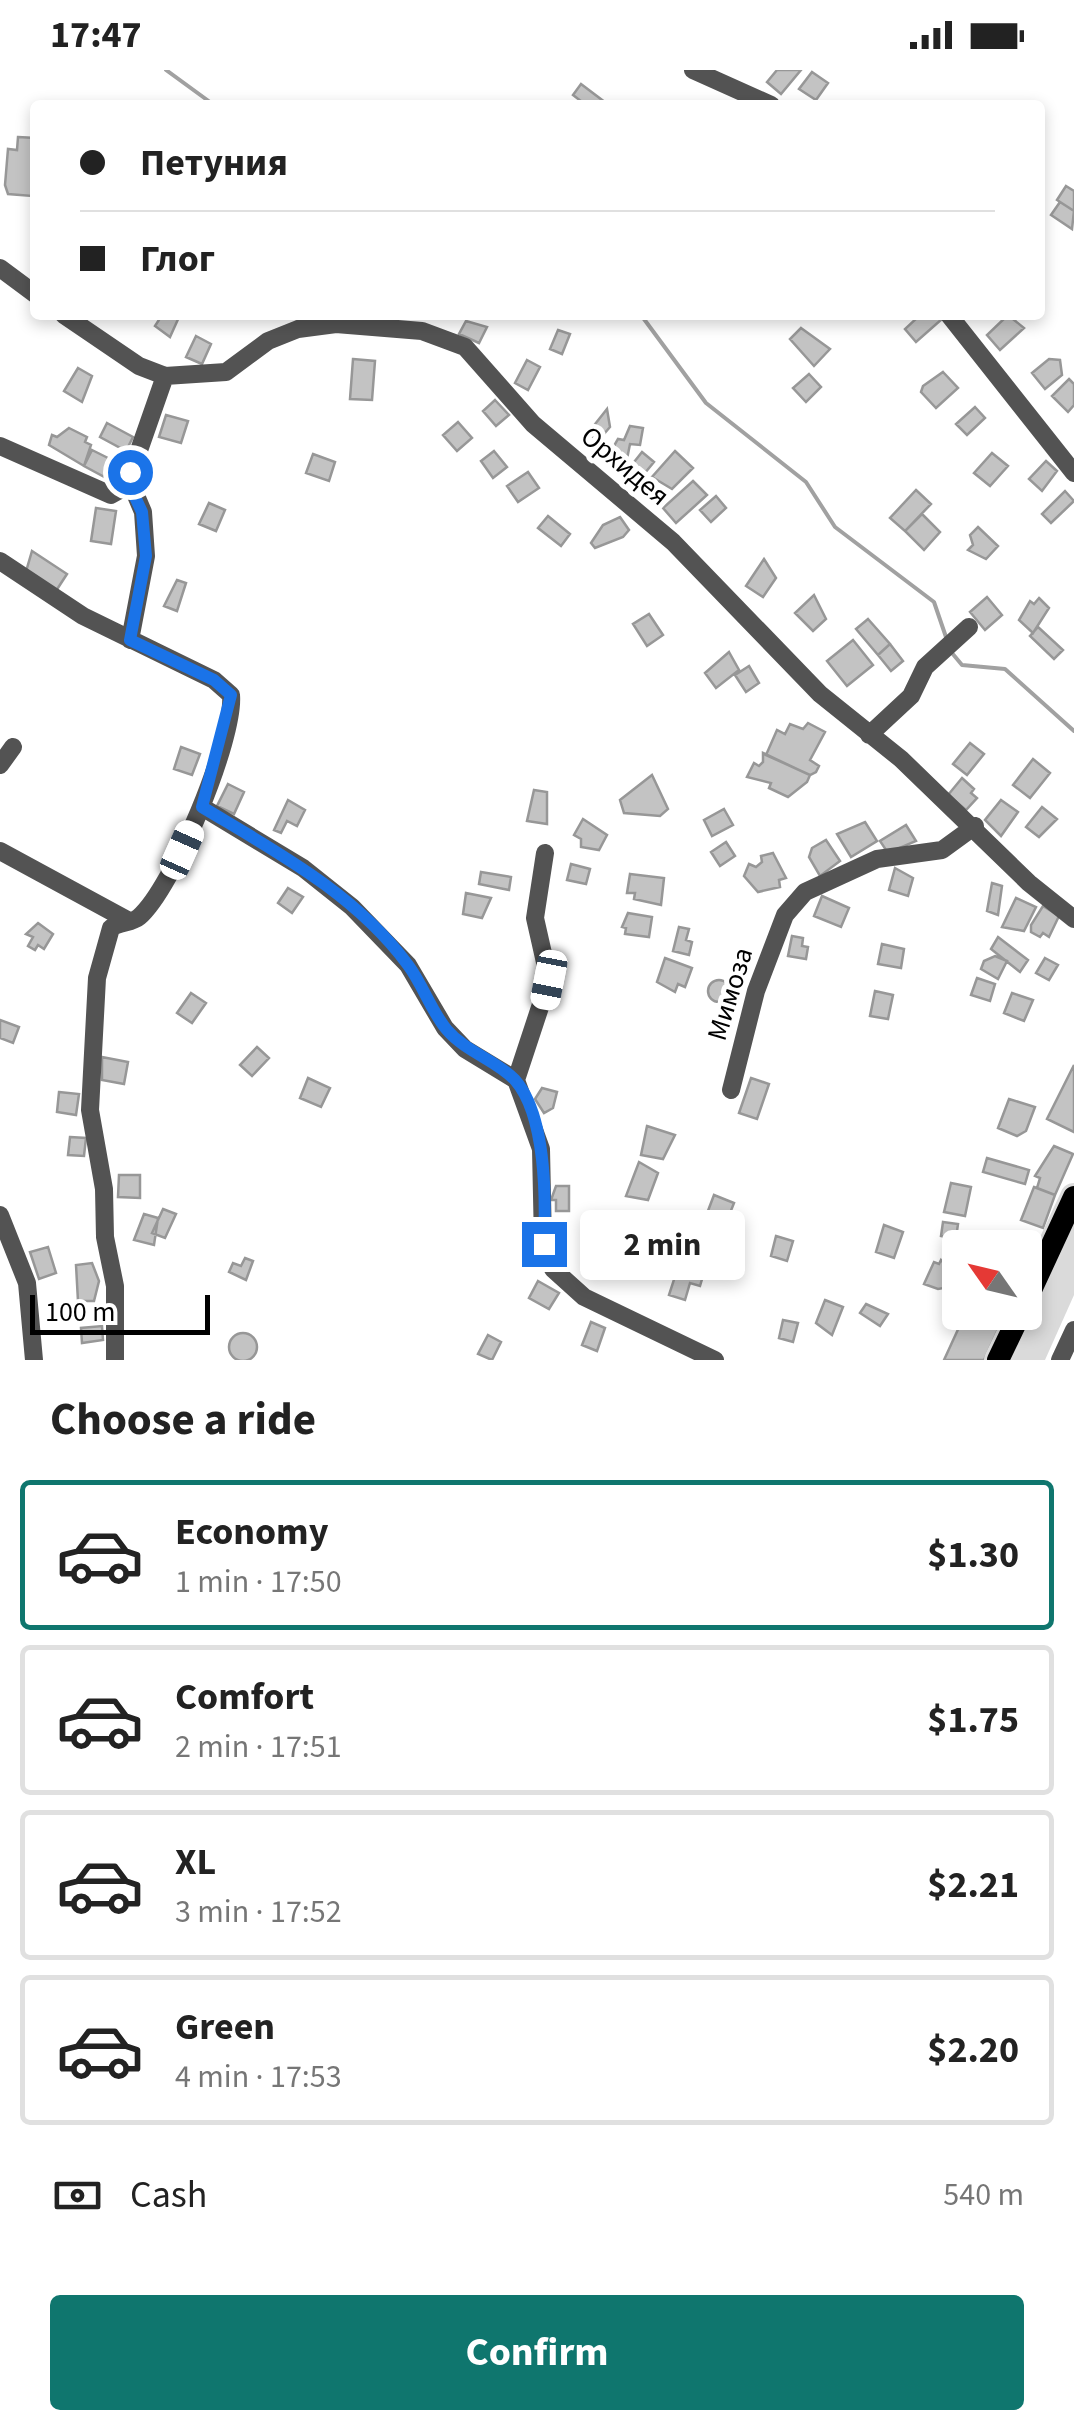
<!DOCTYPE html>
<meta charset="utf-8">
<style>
body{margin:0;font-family:"Source Sans 3",sans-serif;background:#f6f6f6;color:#222;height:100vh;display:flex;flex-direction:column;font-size:38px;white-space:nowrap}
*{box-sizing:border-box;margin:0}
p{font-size:32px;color:#767676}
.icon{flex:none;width:55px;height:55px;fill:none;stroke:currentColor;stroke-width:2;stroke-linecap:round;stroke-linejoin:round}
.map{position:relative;height:1290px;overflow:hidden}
.panel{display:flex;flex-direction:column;background:#fff;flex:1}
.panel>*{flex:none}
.top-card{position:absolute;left:30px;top:30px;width:1015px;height:220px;border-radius:10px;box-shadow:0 5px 15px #0003;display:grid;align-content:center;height:220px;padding:0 50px;background:#fff}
.needle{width:65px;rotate:304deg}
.fabs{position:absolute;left:942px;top:1160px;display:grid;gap:20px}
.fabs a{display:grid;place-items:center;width:100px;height:100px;border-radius:10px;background:#fff;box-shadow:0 5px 15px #0003;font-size:50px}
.scale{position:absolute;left:30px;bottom:25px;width:180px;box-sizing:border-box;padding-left:10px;border:5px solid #000;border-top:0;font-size:28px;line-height:35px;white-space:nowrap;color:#000;-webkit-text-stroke:8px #fff;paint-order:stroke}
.end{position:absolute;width:45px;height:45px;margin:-22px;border:12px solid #1a73e8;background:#fff;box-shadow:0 0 0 5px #fff}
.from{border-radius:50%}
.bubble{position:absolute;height:70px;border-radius:10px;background:#fff;box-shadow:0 5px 15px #0003;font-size:32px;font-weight:700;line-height:70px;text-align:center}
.car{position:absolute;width:30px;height:60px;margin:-30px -15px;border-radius:12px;box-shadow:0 0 8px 2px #0007;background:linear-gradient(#fff 24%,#345 0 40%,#fff 0 76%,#345 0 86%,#fff 0)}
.top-card b{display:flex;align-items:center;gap:35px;height:95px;font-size:38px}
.top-card b+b{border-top:2px solid #e0e0e0}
.top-card i{width:25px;height:25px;background:#222}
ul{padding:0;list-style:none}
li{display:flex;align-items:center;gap:30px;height:150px;margin:0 20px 15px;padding:0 30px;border:5px solid #e0e0e0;border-radius:10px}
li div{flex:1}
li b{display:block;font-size:38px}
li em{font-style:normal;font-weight:700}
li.on{border-color:#0f766e}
li>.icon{width:90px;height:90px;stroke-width:1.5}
h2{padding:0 50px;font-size:45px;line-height:120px}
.pay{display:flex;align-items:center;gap:25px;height:110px;padding:0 50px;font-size:38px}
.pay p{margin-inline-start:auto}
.cta{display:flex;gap:20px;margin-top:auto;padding:20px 50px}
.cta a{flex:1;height:115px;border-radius:10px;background:#0f766e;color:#fff;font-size:40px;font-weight:700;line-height:115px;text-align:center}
.status{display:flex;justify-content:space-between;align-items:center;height:70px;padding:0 50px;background:#fff;direction:ltr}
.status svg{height:28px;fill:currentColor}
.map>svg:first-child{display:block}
</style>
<div class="status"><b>17:47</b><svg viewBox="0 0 49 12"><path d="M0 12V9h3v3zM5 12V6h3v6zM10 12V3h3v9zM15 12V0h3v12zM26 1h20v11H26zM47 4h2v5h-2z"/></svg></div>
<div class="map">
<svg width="1074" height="1290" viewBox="0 0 1074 1290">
<rect width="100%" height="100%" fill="#fff"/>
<path fill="#dadada" d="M1074,1144v81l-29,65h-35z"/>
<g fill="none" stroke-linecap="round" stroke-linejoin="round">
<path stroke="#a1a1a1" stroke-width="4" d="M166,0l48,35
M641,245l65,88 100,79 29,45 99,75 13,38
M952,583l10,12 43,4 69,62"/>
</g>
<path fill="#c3c3c3" stroke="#979797" stroke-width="2.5" d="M777,0h24l-20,24 -14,-12z
M812,2l16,11 -12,17 -17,-11z
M581,14l25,19 -2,2h-18l-13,-10z
M18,67l17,1 -3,58 -24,-2 -3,-9 3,-36 9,1z
M1066,116l8,5v20l-17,-11z
M1060,132l14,9 -2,18 -21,-14z
M162,245l17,2 -9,20 -15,-11z
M920,245l22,4 -26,23 -11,-13z
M1008,245l16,13 -24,22 -13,-15z
M466,251l21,6 -8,16 -20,-9z
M801,258l29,21 -16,17 -24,-27z
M558,260l12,4 -8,20 -12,-5z
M196,266l15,8 -9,20 -16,-7z
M353,289l22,2 -3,39 -22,-1z
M1049,289l11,1 2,15 -17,14 -13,-16z
M527,290l13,7 -12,23 -13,-7z
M78,298l14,8 -10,26 -18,-11z
M943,302l15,16 -22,20 -15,-16 2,-6z
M809,304l12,13 -15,15 -13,-14z
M1069,309l5,5v21l-6,7 -16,-16z
M495,330l14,15 -13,11 -13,-15z
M975,337l10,11 -18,17 -11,-11z
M607,339l3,18 -12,14 -10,-8z
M166,345l22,6 -7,22 -22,-6z
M458,352l14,16 -15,13 -14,-16z
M107,353l26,14 -7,14 -26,-14z
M630,356l13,2 -3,17 -10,-1 -3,15 -8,-1 -6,-4 1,-8 4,-7 6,1z
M69,358l18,9 -2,5 6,3 -7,21 -35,-21 3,-10 5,2z
M92,380l26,13 -8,17 -26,-14z
M494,381l13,16 -14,11 -12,-17z
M675,381l18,17 -21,21 -20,-12z
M642,382l12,10 -19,23 -12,-9z
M992,383l16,13 -18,20 -16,-13z
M313,384l22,8 -6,19 -23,-8z
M1046,391l11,10 -15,20 -13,-12z
M528,402l11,16 -21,14 -11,-16z
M693,411l14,14 -31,28 -13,-15z
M916,420l15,14 -26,27 -15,-13z
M1065,421l9,10 -23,22 -9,-9z
M716,426l10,12 -15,14 -11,-12z
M209,433l16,7 -9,21 -17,-7z
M96,438l20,3 -5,33 -20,-3z
M922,444l18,18 -16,18 -19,-19z
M548,446l22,18 -9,12 -23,-18z
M620,447l9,13 -6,7 -28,11 -4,-5 12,-18z
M978,457l20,19 -12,13 -18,-9 5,-5 -3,-10z
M32,481l35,23 -13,20 -29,-19z
M764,489l12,19 -13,19 -17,-11z
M177,510l9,3 -9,28 -13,-5z
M814,525l12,24 -13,12 -18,-18z
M987,527l15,18 -17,15 -15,-18z
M1039,528l10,10 -16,25 -14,-13 11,-19 4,3z
M649,544l14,21 -16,11 -14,-22z
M868,549l22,25 -12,11 -22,-26z
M1038,557l25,23 -9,9 -24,-23z
M853,570l20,25 -26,21 -20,-25z
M890,574l13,17 -12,10 -13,-16z
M729,582l10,18 -23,18 -11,-15z
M749,596l10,17 -13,9 -11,-17z
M808,653l17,9 -15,28 9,6 -3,6 -6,3 -44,-20 11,-25 8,4 5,-10 13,5z
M970,673l14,11 -17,21 -14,-11z
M181,677l19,7 -8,21 -18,-6z
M763,683l47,22 -3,7 -19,15 -19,-9 2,-5 -24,-6 7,-14 5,3 4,-4z
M1033,689l17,14 -20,25 -17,-13z
M652,705l16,34 -8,7 -36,-3 -4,-13z
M962,708l12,11 -3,4 6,5 -11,12 -18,-15z
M228,714l16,8 -10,22 -17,-8z
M534,720l13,2v32l-20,-3z
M288,730l17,10 -8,16 -10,-5 -6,12 -7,-3z
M1001,730l17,12 -17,24 -16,-16z
M1042,737l15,12 -18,18 -13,-10z
M724,739l9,16 -21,11 -8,-16z
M583,749l24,16 -8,15 -18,-3v-8l-7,-4z
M865,752l12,19 -26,16 -14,-23z
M906,755l10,16 -28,12 -8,-12z
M826,770l14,21 -20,15 -11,-19 3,-9z
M726,772l9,14 -15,10 -9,-14z
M773,783l13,25 -7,2 1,7 -22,5 -14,-16 5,-12 7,3 6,-5 -1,-6z
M571,794l19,5 -4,15 -19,-4z
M895,798l18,10 -5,18 -19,-6z
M481,802l30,5 -2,13 -30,-6z
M630,804l34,4 -3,27 -27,-6 1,-6h-8z
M992,813l10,3 -4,29 -11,-4z
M288,818l15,9 -11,16 -14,-10z
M466,823l25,5 -9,20 -19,-4z
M822,826l27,12 -8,19 -27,-11z
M1016,828l20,9 -12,24 -22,-4z
M1043,836l16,10 -10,21 -6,-4 -3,4 -9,-5v-7z
M628,843l24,4 -3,20 -24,-3 1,-6 -4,-1z
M38,853l15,11 -9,15 -6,-4 -3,5 -7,-4 5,-9 -7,-3z
M679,857l10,2 -3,11 6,2 -3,13 -16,-4z
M792,866l11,2 -1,8 6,1 -2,12 -18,-3z
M998,867l30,23 -8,12 -29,-23z
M882,874l22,5 -3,19 -23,-4z
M995,886l12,5 -9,18 -17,-10 3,-8z
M665,888l27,10 -7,19 -7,-3 -3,8 -18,-10z
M1045,888l13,7 -9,15 -13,-7z
M977,908l18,6 -5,17 -19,-6z
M708 921a11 11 0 1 1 22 0a11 11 0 1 1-22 0Z
M875,921l18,4 -5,24 -18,-3z
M191,923l15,10 -14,20 -15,-10z
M1012,923l21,7 -9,21 -20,-8z
M0,950l19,7 -6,16 -13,-5z
M257,977l12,11 -17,18 -12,-11z
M102,987l26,5 -4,22 -22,-4z
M1074,995v67l-27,-13z
M308,1008l22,10 -9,19 -21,-9z
M751,1008l18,6 -12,35 -18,-6z
M542,1018l15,4 -4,16 -9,5 -9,-14z
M59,1022l20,2 -3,21 -19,-3z
M1009,1029l26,8 -9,24 -9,5 -19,-8z
M647,1056l28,9 -12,24 -22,-4z
M70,1067l16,1 -2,18 -16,-1z
M1054,1076l19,8 -18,41 -18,-7 3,-10 -5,-2z
M987,1088l42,12 -4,14 -42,-12z
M639,1092l19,11 -10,27 -22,-4z
M119,1105h21v23l-22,-1z
M951,1113l20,4 -6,29 -21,-4z
M556,1116h13v25h-13v-11h-5z
M1034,1117l21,8 -12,33 -22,-8z
M714,1125l20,8 -11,28 -20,-7z
M163,1139l13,5 -11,24 -13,-5z
M144,1144l14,4 -4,27 -20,-5z
M943,1152l15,2 -3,21 -10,-2 1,-6 -5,-1z
M884,1155l19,7 -9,26 -18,-6z
M776,1166l17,5 -6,20 -16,-5z
M617,1169l16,6 -9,22 -18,-8z
M48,1177l8,26 -17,6 -9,-27z
M245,1188l8,3 -7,19 -17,-8 4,-9 8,3z
M941,1190l10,11 -7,17 -6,1 -14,-5 10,-22 5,2z
M680,1191l25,8 -5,17 -10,-3 -5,17 -16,-5z
M92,1193l7,18 -5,20h-16l-2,-36z
M538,1211l21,12 -10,16 -20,-11z
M825,1230l18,7 -11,28 -16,-12z
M866,1234l22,10 -8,12 -20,-13z
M966,1242h40l-22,48h-40z
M783,1250l15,3 -5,19 -14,-4z
M591,1252l14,6 -8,23 -15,-6z
M102,1256l1,14 -21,3 -1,-15z
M229 1277a14 14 0 1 1 28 0a14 14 0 1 1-28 0Z
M488,1265l13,7 -9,18 -14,-6z"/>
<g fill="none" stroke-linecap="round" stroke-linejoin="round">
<defs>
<path id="major" d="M1025,1233l49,-106
M998,1290l23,-48"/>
</defs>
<use href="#major" stroke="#dbdbdb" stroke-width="28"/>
<path stroke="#535353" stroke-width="18" d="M693,0l78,35
M0,198l35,26
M64,245l75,51 26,10 61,-4 42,-31 30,-12 38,-5 86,7 43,16 68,77 140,118 147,152 81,65 128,124 45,36
M949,245l125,158
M0,376l111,49 18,-10
M0,491l83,55 131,64 17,15c4,43 -58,193 -92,222 -7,6 -19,5 -28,11l-14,50 -7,132 14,79 1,48 10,49v74
M130,570l16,-84 -3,-44 -14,-33 36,-103
M869,665l42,-39 14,-29 44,-40
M0,695l13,-18
M202,737l101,61 49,39 56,58 37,63 20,21 51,31 25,69 2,94 10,26 31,28 131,63
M0,781l129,70
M516,1010l33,-100 -14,-62 10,-65
M731,1020l25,-99 29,-76 20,-23 72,-33 65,-9 33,-24
M0,1145l27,68 7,77
M1060,1290l14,-30"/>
<use href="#major" stroke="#000" stroke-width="22"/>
</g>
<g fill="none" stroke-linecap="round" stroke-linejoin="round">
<path stroke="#1a73e8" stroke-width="12" d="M130,402l-1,12 13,28 4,44 -16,84 84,40 17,15 -29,112c73,44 154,87 206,158 15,20 23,46 39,65 19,22 49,30 68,50 31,35 31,119 29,164"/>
</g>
<g text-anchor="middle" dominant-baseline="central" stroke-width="10" stroke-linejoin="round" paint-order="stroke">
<g font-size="28" fill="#000" stroke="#fff">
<text transform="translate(625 396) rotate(40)">Орхидея</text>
<text transform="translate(730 924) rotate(-73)">Мимоза</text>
</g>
</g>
</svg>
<div class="fabs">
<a><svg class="needle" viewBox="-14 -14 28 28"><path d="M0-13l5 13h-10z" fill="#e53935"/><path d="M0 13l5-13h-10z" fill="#767676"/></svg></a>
</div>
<div class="scale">100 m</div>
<i class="end from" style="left:130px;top:402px"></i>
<i class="end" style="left:544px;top:1174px"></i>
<div class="bubble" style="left:580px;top:1140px;width:165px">2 min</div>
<i class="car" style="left:182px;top:780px;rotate:24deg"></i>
<i class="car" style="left:549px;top:910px;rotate:191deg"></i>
<div class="top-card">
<b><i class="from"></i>Петуния</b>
<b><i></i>Глог</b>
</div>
</div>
<section class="panel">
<h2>Choose a ride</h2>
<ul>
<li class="on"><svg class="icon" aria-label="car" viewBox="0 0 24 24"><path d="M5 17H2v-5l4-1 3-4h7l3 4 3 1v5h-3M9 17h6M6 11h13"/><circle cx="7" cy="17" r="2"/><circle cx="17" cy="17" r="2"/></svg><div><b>Economy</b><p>1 min · 17:50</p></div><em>$1.30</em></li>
<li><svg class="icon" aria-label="car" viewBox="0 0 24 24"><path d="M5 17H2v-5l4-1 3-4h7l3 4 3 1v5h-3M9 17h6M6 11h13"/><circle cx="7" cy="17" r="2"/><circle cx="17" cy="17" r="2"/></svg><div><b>Comfort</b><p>2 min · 17:51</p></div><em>$1.75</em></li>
<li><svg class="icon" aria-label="car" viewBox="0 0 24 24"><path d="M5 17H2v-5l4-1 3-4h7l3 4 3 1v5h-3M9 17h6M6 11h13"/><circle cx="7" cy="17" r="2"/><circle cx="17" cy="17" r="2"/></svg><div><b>XL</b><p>3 min · 17:52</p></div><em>$2.21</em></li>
<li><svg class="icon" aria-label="car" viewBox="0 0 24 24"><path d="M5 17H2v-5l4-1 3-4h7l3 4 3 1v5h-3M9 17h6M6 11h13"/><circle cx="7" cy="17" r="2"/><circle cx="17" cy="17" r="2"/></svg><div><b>Green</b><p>4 min · 17:53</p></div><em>$2.20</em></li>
</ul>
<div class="pay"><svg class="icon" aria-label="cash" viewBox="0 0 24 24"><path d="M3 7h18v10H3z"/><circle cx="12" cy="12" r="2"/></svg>Cash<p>540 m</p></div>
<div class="cta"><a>Confirm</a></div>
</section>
